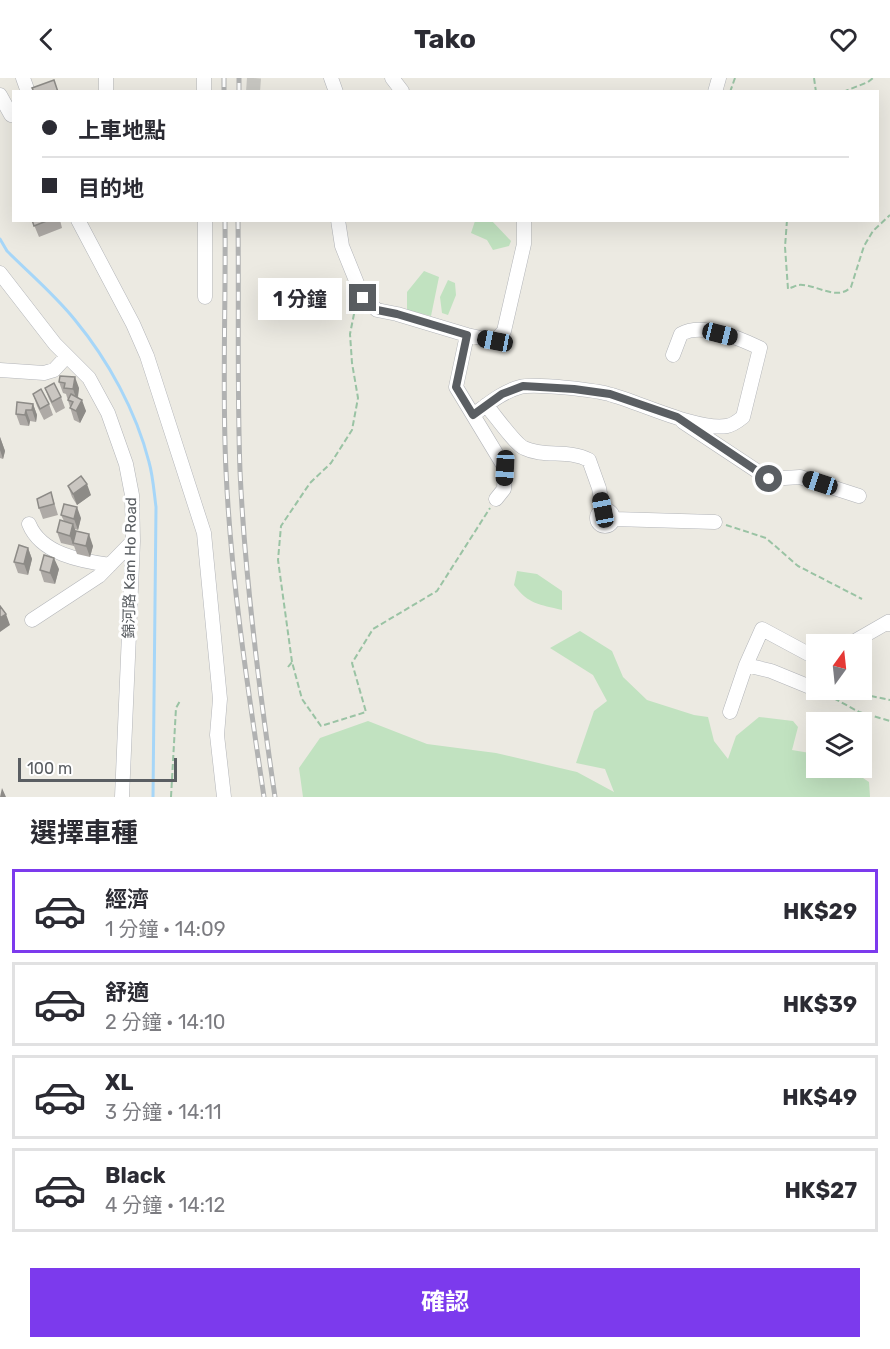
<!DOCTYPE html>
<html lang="zh-TW">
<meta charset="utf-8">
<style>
body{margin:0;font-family:Rubik,"Noto Sans TC",sans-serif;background:#f2f2f3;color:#2b2b33;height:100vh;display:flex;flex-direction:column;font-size:22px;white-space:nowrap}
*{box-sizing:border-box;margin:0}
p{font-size:20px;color:#7c7c81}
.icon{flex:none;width:33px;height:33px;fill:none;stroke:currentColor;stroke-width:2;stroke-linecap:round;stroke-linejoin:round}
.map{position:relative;height:719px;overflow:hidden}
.panel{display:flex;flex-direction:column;background:#fff;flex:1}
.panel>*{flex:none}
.guide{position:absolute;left:12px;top:12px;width:867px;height:132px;border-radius:0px;box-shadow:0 6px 24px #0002;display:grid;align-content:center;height:132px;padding:0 30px;background:#fff}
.needle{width:39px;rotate:15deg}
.tools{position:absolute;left:806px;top:556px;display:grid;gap:12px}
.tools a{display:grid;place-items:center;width:66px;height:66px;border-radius:0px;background:#fff;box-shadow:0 6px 24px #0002;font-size:30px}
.scale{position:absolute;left:18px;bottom:15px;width:159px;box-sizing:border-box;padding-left:6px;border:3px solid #5a5e62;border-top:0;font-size:16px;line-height:21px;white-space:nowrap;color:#5a5e62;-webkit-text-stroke:4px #fff;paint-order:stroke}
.end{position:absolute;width:27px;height:27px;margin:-14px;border:8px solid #5a5e62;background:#fff;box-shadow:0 0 0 3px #fff}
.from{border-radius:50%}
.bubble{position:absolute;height:42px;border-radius:0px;background:#fff;box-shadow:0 6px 24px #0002;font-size:20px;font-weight:700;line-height:42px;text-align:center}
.car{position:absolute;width:18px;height:36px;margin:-18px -9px;border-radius:8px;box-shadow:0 0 4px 2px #0007;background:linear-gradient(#222 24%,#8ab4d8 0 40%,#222 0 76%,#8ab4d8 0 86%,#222 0)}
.guide b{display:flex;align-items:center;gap:21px;height:57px;font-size:22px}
.guide b+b{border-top:2px solid #e1e1e2}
.guide i{width:15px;height:15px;background:#2b2b33}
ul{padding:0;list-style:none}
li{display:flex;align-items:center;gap:18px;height:84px;margin:0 12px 9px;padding:0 18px;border:3px solid #e1e1e2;border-radius:0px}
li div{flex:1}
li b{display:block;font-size:22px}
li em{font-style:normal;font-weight:700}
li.selected{border-color:#7c3aed}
li>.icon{width:54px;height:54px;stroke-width:1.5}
h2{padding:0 30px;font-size:27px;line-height:72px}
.button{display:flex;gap:12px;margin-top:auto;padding:12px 30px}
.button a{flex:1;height:69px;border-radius:0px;background:#7c3aed;color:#fff;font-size:24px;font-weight:700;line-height:69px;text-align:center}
header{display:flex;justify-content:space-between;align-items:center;height:78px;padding:0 30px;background:#fff;font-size:27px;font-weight:700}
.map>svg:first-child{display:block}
</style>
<header><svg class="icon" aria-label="back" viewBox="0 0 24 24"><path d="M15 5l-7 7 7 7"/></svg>Tako<svg class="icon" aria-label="heart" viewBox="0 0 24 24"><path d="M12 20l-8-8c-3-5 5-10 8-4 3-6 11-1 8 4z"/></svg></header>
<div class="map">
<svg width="890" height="719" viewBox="0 0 890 719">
<rect width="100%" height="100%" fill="#eceae2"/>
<path fill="#c1e2c0" d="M475,143h17l19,20 -2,5 -16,4 -6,-10 -16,-7z
M424,193l15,6 -8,39 -24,-6v-18z
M448,202l7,3 1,12 -8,20 -6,-2 -2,-16z
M517,493l20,3 25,17v19c-23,-6 -33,-5 -48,-25z
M580,553l32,20 11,26 24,23 47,15 14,2 6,24 14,18 8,-23 23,-19 34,4 5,6 -6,23 24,4v14h32l21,14 1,15h-567l-4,-29 21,-30 48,-17 59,23 69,9 81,19 37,20 -9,-23 -29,-6 18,-52 13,-10 -14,-26 -43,-27z"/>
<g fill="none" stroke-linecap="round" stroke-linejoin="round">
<path stroke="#a6d6f8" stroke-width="3" d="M0,161l7,12c23,23 48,44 68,69 33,40 61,91 74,142 4,14 5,30 7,45l-3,290"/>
<path stroke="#c8c7c2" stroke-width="14" stroke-dasharray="14 7" stroke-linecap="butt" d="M253,14l1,-14"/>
<defs>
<path id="minor" d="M23,0l5,14
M106,0v14
M204,0v14
M331,0l5,14
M392,0l10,13
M715,14l4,-14
M0,17l11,20
M78,142l55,104 14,32 57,177 16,166 -3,36 7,62
M205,142v77
M338,142l4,26 21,52 14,12 20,4 70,21 -11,52 49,81 -1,21 -8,10
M0,195l55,71 34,34 19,35 18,51 6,31 1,46 -11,256
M467,257l28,6 9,-10 20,-87v-24
M0,292l44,3 10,-3 13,-14
M486,327c8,9 29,39 38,43 20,10 45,1 65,12l10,28 4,22
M473,337c15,-11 29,-23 47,-28 14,-4 77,3 92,8 29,8 86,36 115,31 6,-1 11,-5 16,-9l17,-69c-21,-10 -58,-26 -79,-14l-8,21
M683,344l86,57 31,-2 59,19
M597 440a8 8 0 1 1 16 0a8 8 0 1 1-16 0Z
M614,441l101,3
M29,446c12,30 52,37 81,41
M32,542l67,-44 34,-35
M848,567l40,-23 2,2
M746,587l25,6 44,18 1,-6
M730,634l16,-47 16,-36 54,29"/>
</defs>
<use href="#minor" stroke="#b3b5b9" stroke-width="15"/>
<path stroke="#9ac3a4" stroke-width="2" stroke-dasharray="6 3" stroke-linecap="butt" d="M814,0l2,14
M730,14l5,-14
M843,14l25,-10 5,-4
M787,142l-2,27 3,42c3,-1 7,-3 10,-4 17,-2 39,17 53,2l13,-41 9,-15 17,-16
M726,447l40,13 32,28 64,33
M292,584l-14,-102 3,-34 29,-43 21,-20 21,-33 6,-32 -6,-35 -2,-29 4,-20 3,-6
M288,589l4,-5 10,37 19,27 45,-14 -14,-49 21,-34 64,-38 53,-83
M854,612l8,4 28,6
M826,616l33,18 31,9
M171,719l5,-89 4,-7"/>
<use href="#minor" stroke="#fff" stroke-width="14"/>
<defs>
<path id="rail" d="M224,0v14
M239,14v-14
M225,142c1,84 -3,168 1,251 5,109 22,218 38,326
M238,142c1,83 -1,169 2,251 5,109 19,218 35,326"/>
</defs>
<use href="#rail" stroke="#b1b2b2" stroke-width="5"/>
<use href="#rail" stroke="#fff" stroke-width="3" stroke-dasharray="9" stroke-linecap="butt"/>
</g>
<path fill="#aeaaa6" d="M32,142h28l2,8 -23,9z
M60,298l19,12 -1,10 8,13 -6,12 -6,-3 -8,-26 -3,-1 -4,-11z
M45,310l16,9 4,11 -9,5 -7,-14z
M33,316l16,10 4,11 -9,5 -7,-14z
M33,326l4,11 -1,7 -6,-1 -1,5 -9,-1 -4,-11z
M0,359l5,14 -2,8 -3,-1z
M68,408l23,9 -14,10 -5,-8z
M51,414l7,23 -15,4 -4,-11z
M61,437l20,3 -3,12 -3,-1 1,2 17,15 -3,11 -13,-3 -3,-8 -13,-3 -4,-11 7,-11z
M28,470l4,11 -4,16 -10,-2 -4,-11z
M59,491l-4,15 -11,-2 -4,-12z"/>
<path fill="#8d8b87" d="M75,299l4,11 -2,13 -4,-12z
M82,322l4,11 -6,12 -4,-12z
M33,326l4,11 -1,7 -4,-12z
M26,332l4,11 -1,5 -4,-11z
M0,359l5,14 -2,8 -3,-9z
M87,406l4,11 -14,10 -4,-11z
M77,429l4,11 -3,12 -4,-11z
M73,446l4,11 -4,8 1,4 -4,-11z
M89,456l4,12 -3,11 -4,-11z
M28,470l4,11 -4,16 -4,-11z
M54,480l5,11 -4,15 -5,-11z
M6,536l4,11 -10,7v-14z
M2,710l4,9h-6z"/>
<path fill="#cac6c1" stroke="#8d8b87" stroke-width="1.5" d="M54,2l4,12h-24l-2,-4z
M32,142h17l-15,6z
M60,298l15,1 -2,12 -9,-1 1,-5 -6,-1z
M54,305l7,14 -9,5 -7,-14z
M41,311l8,15 -9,5 -7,-15z
M71,316l11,6 -6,11 -6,-3 3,-6 -5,-2z
M17,324l16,2 -1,6h-6l-1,5 -9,-1z
M81,398l6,8 -14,10 -5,-8z
M51,414l3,12 -15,4 -2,-9z
M64,426l13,3 -3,12 -13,-4z
M60,442l13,4 -3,12 -13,-4z
M76,453l13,3 -3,12 -13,-3z
M19,467l9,3 -4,16 -10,-2z
M44,477l10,3 -4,15 -10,-3z
M0,528l6,8 -6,4z"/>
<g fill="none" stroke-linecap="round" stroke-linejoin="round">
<path stroke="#5a5e62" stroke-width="8" d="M363,220l14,12 20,4 70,21 -11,52 17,28 29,-21 21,-8 51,3 36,5 67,23 92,62"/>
</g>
<g text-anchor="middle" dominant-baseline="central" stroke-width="6" stroke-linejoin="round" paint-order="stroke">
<g font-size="15" fill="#5a5e62" stroke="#fff">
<text transform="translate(130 490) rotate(-89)">錦河路 Kam Ho Road</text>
</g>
</g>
</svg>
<div class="tools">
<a><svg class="needle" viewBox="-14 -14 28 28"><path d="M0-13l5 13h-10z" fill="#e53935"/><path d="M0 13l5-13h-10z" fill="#7c7c81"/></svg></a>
<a><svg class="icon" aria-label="layers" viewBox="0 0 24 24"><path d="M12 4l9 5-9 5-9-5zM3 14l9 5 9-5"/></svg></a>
</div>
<div class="scale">100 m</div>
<i class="end from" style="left:769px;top:401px"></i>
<i class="end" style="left:363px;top:220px"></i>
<div class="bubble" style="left:258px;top:200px;width:84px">1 分鐘</div>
<i class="car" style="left:720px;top:256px;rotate:104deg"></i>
<i class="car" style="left:495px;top:263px;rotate:281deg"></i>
<i class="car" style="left:505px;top:390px;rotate:183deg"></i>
<i class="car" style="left:820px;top:405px;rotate:288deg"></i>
<i class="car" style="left:603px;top:432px;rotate:349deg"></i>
<div class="guide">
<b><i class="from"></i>上車地點</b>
<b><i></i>目的地</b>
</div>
</div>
<section class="panel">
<h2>選擇車種</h2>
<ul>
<li class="selected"><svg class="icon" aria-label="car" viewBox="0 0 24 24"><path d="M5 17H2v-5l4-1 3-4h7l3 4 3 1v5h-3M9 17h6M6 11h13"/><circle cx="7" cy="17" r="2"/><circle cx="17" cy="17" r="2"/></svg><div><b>經濟</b><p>1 分鐘 · 14:09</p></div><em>HK$29</em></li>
<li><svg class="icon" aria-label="car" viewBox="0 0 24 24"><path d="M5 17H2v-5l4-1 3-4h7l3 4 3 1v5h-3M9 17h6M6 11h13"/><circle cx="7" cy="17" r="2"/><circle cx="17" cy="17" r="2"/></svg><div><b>舒適</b><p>2 分鐘 · 14:10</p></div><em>HK$39</em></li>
<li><svg class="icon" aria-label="car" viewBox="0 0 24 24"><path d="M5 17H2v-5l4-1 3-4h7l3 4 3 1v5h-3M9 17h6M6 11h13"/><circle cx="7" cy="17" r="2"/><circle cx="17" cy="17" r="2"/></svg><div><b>XL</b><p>3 分鐘 · 14:11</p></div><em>HK$49</em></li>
<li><svg class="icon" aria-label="car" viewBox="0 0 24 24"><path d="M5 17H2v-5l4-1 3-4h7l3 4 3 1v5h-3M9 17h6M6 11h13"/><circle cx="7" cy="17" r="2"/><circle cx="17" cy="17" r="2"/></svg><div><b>Black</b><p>4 分鐘 · 14:12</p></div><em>HK$27</em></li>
</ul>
<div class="button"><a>確認</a></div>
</section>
